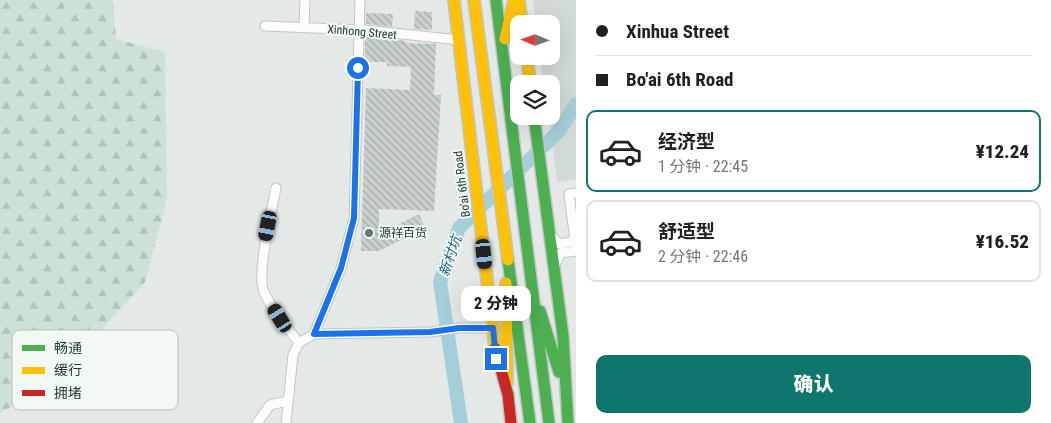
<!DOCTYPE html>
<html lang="zh">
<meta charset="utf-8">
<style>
body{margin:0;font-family:"Roboto Condensed","Noto Sans SC",sans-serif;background:#f6f6f6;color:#202124;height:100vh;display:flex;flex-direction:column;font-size:19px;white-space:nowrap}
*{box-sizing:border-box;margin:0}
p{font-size:16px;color:#757577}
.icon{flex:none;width:28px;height:28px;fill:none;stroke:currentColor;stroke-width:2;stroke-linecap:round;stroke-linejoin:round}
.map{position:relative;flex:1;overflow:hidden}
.side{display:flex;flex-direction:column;background:#fff;width:475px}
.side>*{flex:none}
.guide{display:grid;align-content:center;height:110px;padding:0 20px;background:#fff}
.needle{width:32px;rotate:272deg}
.tools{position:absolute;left:510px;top:15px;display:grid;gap:10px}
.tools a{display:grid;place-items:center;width:50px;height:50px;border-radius:10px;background:#fff;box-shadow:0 5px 20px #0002;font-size:25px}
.end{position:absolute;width:22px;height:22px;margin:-11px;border:6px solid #1a73e8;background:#fff;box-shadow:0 0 0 2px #fff}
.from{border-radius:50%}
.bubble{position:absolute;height:35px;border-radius:10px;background:#fff;box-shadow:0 5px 20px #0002;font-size:16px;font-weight:800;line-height:35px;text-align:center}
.car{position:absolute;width:15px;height:30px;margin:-15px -8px;border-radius:6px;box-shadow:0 0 4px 1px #0007;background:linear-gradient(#222 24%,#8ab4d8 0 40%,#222 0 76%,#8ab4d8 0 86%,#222 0)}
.guide b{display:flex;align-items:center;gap:18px;height:48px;font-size:19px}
.guide b+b{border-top:1px solid #e0e0e0}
.guide i{width:12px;height:12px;background:#202124}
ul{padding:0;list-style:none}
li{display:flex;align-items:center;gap:15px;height:82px;margin:0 10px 8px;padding:0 10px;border:2px solid #e0e0e0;border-radius:10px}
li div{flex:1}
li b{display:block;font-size:19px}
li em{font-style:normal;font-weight:800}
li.active{border-color:#0f766e}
li>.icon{width:45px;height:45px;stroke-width:1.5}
.action{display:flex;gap:10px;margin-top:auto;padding:10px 20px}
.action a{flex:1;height:58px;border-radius:10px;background:#0f766e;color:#fff;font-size:20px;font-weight:800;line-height:58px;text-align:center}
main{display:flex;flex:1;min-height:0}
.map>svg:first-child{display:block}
</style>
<main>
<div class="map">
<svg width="576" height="423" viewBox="0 0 576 423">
<defs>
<pattern id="forest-firs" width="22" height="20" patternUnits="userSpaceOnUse" patternTransform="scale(1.25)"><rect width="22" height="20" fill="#cde2d4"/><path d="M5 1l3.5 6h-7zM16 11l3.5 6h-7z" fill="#b0c3b7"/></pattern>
<pattern id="building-back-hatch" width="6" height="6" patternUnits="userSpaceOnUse" patternTransform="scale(1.25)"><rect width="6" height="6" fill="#cad0ce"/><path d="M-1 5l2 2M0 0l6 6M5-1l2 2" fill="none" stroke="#a4aaa8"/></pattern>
</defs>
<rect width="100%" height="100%" fill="#e4e9e7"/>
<path fill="#d1dad7" d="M533,0h43v179l-19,3 -8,-66h2v-32h-7l-4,-28h11v-32h-15z"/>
<path fill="url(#forest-firs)" d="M0,0h113l3,39 49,13 2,147 -22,83 -92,101 -53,30z"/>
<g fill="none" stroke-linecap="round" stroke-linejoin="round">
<path stroke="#a4ced8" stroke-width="14" d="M461,423l-21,-141 19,-54 100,-97 17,-27"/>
</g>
<path fill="url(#building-back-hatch)" d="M415,11l17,1v18l-18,-1z
M366,13l27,1 -1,13 -26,-3z
M365,36l41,5 -1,2 31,1 -2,51h7l-7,116 -55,-2v25l40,-20 6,14 -46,23h-18l5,-163 44,2 1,-23 -24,-1v-4h-22z"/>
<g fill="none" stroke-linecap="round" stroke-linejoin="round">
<defs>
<path id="street" d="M265,26l99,4 95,10
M304,27l1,-27
M276,188c-4,20 -20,87 -12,104 8,18 23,35 35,51
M576,193l-7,1 7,55
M550,235l10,9 16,-3
M554,266l7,-13 15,-2
M314,334l116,-2 29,-4h34
M257,423l13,-18 17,-4
M286,423l7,-68 6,-12 15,-9 27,-66 13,-50 6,-218"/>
<path id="fast" d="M496,0l53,423
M534,116l29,220 5,87
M508,260l22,163
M540,311l19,61"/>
<path id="slow" d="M454,0l41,348
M474,0l34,260
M519,0l3,24
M505,39l9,-39
M527,56l3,28
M506,283l1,99"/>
<path id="jam" d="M495,348l13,47 3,28"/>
</defs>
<use href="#street" stroke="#c1c6c4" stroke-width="11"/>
<use href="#fast" stroke="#bfc6c4" stroke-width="14"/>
<use href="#slow" stroke="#bfc6c4" stroke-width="14"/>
<use href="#jam" stroke="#bfc6c4" stroke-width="14"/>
<use href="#street" stroke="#fbfcfb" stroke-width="9"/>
<use href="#fast" stroke="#4caf50" stroke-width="11"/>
<use href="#slow" stroke="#ffc107" stroke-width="11"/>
<use href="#jam" stroke="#c62828" stroke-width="11"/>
</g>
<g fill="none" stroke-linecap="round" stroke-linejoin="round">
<path stroke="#1a73e8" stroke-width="6" d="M358,68l-4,150 -13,50 -27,66 116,-2 29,-4h34l3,31"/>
</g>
<circle fill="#657974" stroke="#f2f8f5" stroke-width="2" cx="369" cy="233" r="5"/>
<g text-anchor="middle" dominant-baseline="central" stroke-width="4" stroke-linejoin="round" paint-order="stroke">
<g font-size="12" fill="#213c36" stroke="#f2f8f5">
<text transform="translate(362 32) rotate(5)">Xinhong Street</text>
<text transform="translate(462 184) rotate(-97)">Bo'ai 6th Road</text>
</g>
<g font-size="12" fill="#213c36" stroke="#f2f8f5" text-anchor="start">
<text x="379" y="233">源祥百货</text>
</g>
<g font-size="14" font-style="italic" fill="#1c6578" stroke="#f2f8f5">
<text transform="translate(450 256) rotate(-71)">新村坑</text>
</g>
</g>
<rect x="12" y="330" width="166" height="80" rx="8" fill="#f2f8f5" stroke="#b3c0bc" stroke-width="1"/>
<rect x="22" y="345" width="23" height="6" fill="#4caf50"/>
<rect x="22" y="367" width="23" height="7" fill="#ffc107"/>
<rect x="22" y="390" width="23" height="6" fill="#c62828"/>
<g font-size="14" fill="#213c36">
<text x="54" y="353">畅通</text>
<text x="54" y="375">缓行</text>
<text x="54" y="398">拥堵</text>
</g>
</svg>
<div class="tools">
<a><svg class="needle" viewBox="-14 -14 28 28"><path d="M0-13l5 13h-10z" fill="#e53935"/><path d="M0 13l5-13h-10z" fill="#757577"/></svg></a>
<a><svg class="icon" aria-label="layers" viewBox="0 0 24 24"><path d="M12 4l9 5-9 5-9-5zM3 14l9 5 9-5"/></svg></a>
</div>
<i class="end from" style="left:358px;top:68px"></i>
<i class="end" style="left:496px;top:359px"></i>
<div class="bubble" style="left:461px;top:286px;width:70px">2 分钟</div>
<i class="car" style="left:268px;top:226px;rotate:191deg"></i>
<i class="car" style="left:484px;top:254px;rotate:174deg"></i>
<i class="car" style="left:280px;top:318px;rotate:328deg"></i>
</div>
<section class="side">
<div class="guide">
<b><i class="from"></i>Xinhua Street</b>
<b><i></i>Bo'ai 6th Road</b>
</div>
<ul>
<li class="active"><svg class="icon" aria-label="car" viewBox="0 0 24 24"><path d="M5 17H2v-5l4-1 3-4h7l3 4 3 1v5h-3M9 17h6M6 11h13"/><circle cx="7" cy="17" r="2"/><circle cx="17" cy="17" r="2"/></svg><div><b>经济型</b><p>1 分钟 · 22:45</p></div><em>¥12.24</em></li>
<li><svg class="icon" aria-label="car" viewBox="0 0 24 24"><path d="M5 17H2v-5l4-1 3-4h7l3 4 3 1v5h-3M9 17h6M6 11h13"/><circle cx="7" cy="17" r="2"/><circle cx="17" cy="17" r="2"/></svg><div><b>舒适型</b><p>2 分钟 · 22:46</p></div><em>¥16.52</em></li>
</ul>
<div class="action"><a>确认</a></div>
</section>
</main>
